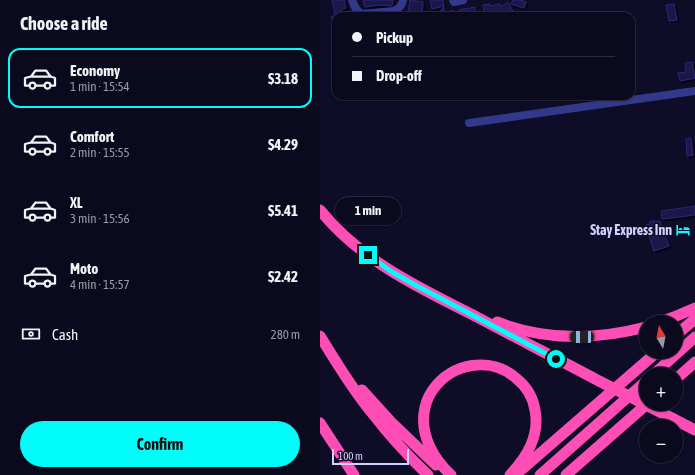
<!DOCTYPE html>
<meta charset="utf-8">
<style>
body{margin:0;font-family:"Asap Condensed",sans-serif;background:#131226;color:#f1f3f6;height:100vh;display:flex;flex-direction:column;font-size:15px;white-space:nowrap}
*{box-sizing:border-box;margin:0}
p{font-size:13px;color:#999aa4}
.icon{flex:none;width:22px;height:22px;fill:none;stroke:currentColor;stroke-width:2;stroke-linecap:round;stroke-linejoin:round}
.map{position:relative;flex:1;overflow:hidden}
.panel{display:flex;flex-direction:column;background:#0a091d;width:320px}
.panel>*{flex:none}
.hud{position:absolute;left:12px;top:12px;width:303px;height:88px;border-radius:12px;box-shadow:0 1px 3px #0004,0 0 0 1px #2a2a3b;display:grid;align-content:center;height:88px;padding:0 20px;background:#0a091d}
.needle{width:26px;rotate:350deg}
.fabs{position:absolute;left:319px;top:315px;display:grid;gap:8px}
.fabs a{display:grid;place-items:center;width:44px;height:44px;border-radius:50%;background:#0a091d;box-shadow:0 1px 3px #0004,0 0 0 1px #2a2a3b;font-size:20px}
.scale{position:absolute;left:12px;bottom:10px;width:77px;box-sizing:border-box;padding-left:4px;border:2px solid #d2d2ff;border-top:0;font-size:11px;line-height:14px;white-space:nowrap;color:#d2d2ff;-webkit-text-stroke:3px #0e0c27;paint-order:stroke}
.end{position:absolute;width:18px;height:18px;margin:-9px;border:5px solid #00fdfa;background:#111;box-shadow:0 0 0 2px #111}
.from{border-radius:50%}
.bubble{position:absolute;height:28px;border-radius:14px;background:#0a091d;box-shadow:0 1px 3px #0004,0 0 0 1px #2a2a3b;font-size:13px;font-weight:700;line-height:28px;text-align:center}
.car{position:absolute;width:12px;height:24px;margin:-12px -6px;border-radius:5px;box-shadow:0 0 3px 1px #0007;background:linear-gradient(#222 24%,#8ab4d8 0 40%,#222 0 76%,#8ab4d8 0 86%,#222 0)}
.hud b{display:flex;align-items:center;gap:14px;height:38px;font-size:15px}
.hud b+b{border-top:1px solid #2a2a3b}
.hud i{width:10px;height:10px;background:#f1f3f6}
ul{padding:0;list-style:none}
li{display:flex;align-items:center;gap:12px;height:60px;margin:0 8px 6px;padding:0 12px;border:2px solid transparent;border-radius:12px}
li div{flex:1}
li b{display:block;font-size:15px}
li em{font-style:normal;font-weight:700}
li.on{border-color:#00fdfa}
li>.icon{width:36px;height:36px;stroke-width:1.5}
h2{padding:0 20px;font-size:18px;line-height:48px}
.pay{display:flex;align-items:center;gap:10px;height:44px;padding:0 20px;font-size:15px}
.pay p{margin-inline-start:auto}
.cta{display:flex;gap:8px;margin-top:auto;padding:8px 20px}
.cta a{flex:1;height:46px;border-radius:24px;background:#00fdfa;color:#111;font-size:16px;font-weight:700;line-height:46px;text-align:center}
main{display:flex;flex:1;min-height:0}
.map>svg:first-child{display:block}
</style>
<main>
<section class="panel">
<h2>Choose a ride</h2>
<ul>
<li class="on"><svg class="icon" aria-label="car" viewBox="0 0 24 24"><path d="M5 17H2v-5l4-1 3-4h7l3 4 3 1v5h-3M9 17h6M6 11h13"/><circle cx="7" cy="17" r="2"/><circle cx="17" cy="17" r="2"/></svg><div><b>Economy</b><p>1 min · 15:54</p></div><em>$3.18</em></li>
<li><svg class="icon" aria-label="car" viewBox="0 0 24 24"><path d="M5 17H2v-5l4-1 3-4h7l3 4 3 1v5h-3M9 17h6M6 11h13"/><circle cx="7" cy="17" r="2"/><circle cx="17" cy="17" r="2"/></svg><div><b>Comfort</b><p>2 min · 15:55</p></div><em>$4.29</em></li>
<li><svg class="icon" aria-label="car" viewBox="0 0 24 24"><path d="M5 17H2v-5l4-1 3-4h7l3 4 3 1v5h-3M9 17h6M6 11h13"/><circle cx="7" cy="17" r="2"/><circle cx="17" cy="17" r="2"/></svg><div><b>XL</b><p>3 min · 15:56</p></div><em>$5.41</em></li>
<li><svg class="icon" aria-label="car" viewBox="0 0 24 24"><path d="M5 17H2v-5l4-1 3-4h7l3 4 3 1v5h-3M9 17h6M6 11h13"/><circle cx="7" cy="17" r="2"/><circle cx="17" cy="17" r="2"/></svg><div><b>Moto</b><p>4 min · 15:57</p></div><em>$2.42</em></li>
</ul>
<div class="pay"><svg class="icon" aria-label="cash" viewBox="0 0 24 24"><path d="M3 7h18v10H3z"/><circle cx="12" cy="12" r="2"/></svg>Cash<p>280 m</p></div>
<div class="cta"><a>Confirm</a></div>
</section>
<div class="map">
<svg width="375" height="475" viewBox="0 0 375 475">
<defs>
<filter id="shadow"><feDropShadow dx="2" dy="2" stdDeviation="0" flood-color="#0009"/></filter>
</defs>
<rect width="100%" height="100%" fill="#0e0c27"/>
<path fill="#1b1649" stroke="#2d2678" filter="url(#shadow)" d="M12,0h12l2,8 -5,2 3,6h-8v11l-5,-10 4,-2z
M47,0h26l-1,6 -12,-1 -15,2 -2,-6z
M90,0l13,2 -1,14h-19l5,-4z
M110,0h13l1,6 -12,3z
M193,0h7l6,2 -2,6 -13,-4z
M188,2l6,11 -6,3 -3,-4 -21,3 -1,-10 7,-1v2l10,-2v3z
M354,4l3,16 -8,1 -3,-16z
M124,7l2,9h-11z
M155,7l1,9h-27l2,-6 9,4 -1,-4z
M372,62l3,16 -15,3 -2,-8 8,-1 -1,-9z
M371,138l2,17 -6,1 -1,-17z
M375,206v9l-33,4 -1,-8z
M334,220l1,2 5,-1 9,25 -15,5 -8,-24h1l-1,-2 4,-1 -1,-2z"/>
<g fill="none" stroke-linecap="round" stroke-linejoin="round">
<path stroke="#33398a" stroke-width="8" d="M32,0c2,6 4,11 10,14l32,-3c5,-3 8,-5 9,-11
M133,0l1,2 9,-2
M149,123l226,-32"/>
<path stroke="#ff4db6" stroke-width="11" d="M0,210c40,50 99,78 155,106 41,22 83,43 124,65
M177,322c49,19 99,18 149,5
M340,322l14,-5 21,-9
M356,335l19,-16
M0,336c16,26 32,53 52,77 17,22 36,43 56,62
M334,374l41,-37
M356,379l19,-17
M42,390l29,32 45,43
M344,414l31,16
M0,423l34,52
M200,471l137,-119
M131,475c-17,-16 -30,-38 -27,-62 1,-8 4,-16 8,-22 19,-29 60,-35 85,-12 10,8 16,19 18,31 5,26 -8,47 -25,65
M220,475l106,-94
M246,475l81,-71"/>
<path stroke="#ff4db6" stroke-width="11" d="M279,381l65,33"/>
</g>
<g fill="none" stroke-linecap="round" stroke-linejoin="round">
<path stroke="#00fdfa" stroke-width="5" d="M48,255l24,17 25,14 139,73"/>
</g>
<defs>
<symbol id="hotel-bare" viewBox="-9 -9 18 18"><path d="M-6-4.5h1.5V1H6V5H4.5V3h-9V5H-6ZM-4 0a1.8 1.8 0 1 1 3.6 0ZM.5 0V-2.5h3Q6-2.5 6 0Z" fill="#00fdfa" stroke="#0e0c27" stroke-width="2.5" paint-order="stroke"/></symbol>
</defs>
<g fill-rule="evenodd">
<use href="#hotel-bare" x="353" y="220" width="20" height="20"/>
</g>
<g text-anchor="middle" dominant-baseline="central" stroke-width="3" stroke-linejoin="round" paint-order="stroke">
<g font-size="14" font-weight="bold" fill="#d2d2ff" stroke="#0e0c27" text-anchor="end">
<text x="352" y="230">Stay Express Inn</text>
</g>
</g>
</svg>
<div class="fabs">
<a><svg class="needle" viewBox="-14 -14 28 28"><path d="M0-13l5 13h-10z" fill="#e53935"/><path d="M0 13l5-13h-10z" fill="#999aa4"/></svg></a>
<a>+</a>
<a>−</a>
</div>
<div class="scale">100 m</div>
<i class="end from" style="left:236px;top:359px"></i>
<i class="end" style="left:48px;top:255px"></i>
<div class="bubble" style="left:15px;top:197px;width:66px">1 min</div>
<i class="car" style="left:262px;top:337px;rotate:270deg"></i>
<div class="hud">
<b><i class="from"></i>Pickup</b>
<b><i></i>Drop-off</b>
</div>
</div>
</main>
